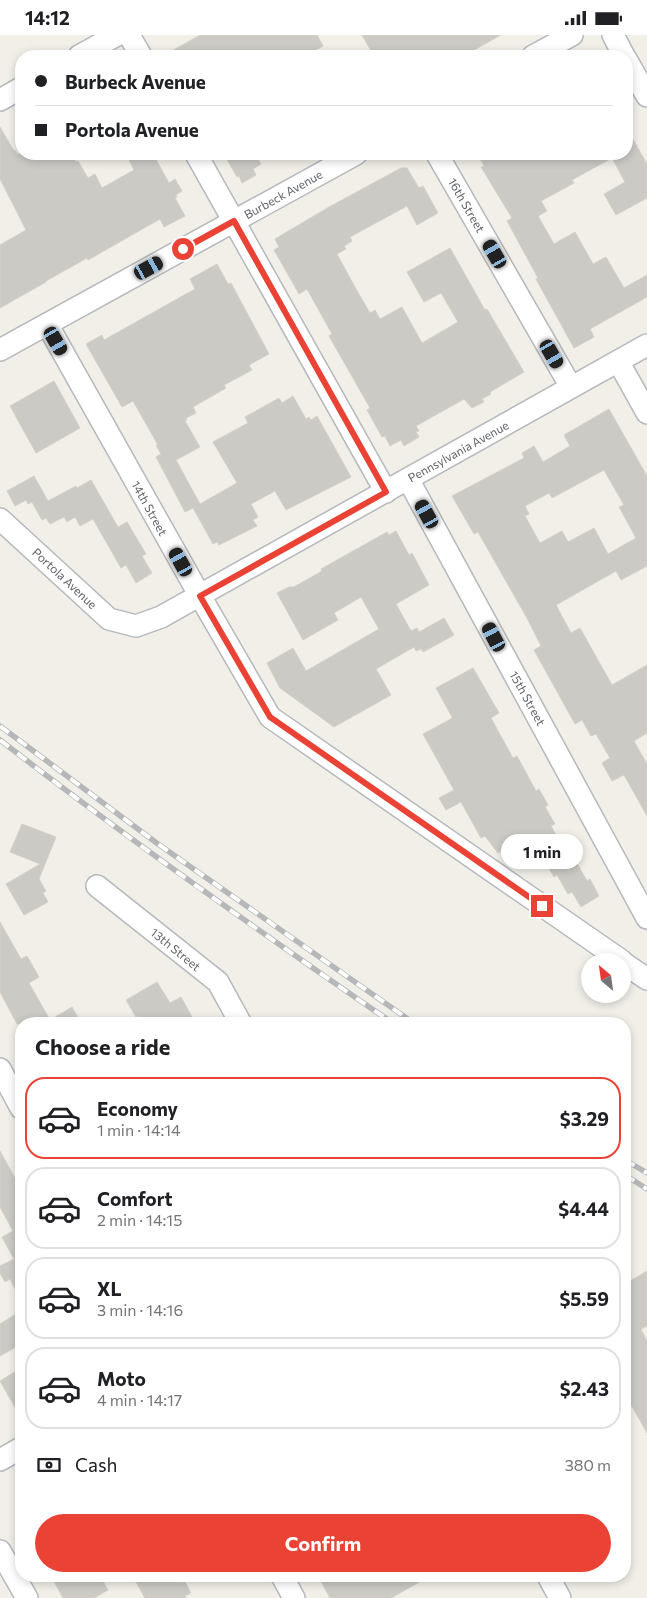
<!DOCTYPE html>
<meta charset="utf-8">
<style>
body{margin:0;font-family:Commissioner,sans-serif;background:#f6f6f6;color:#202124;height:100vh;display:flex;flex-direction:column;font-size:19px;white-space:nowrap}
*{box-sizing:border-box;margin:0}
p{font-size:16px;color:#757577}
.icon{flex:none;width:28px;height:28px;fill:none;stroke:currentColor;stroke-width:2;stroke-linecap:round;stroke-linejoin:round}
.map{position:relative;flex:1;overflow:hidden}
.sheet{position:absolute;left:15px;top:982px;width:616px;height:565px;display:flex;flex-direction:column;background:#fff;border-radius:20px;box-shadow:0 2px 8px #0003}
.sheet>*{flex:none}
.banner{position:absolute;left:15px;top:15px;width:618px;height:110px;border-radius:20px;box-shadow:0 2px 8px #0003;display:grid;align-content:center;height:110px;padding:0 20px;background:#fff}
.needle{width:32px;rotate:331deg}
.tools{position:absolute;left:581px;top:918px;display:grid;gap:10px}
.tools a{display:grid;place-items:center;width:50px;height:50px;border-radius:50%;background:#fff;box-shadow:0 2px 8px #0003;font-size:25px}
.end{position:absolute;width:22px;height:22px;margin:-11px;border:6px solid #ea4335;background:#fff;box-shadow:0 0 0 2px #fff}
.from{border-radius:50%}
.bubble{position:absolute;height:35px;border-radius:18px;background:#fff;box-shadow:0 2px 8px #0003;font-size:16px;font-weight:700;line-height:35px;text-align:center}
.car{position:absolute;width:15px;height:30px;margin:-15px -8px;border-radius:6px;box-shadow:0 0 4px 1px #0007;background:linear-gradient(#222 24%,#8ab4d8 0 40%,#222 0 76%,#8ab4d8 0 86%,#222 0)}
.banner b{display:flex;align-items:center;gap:18px;height:48px;font-size:19px}
.banner b+b{border-top:1px solid #e0e0e0}
.banner i{width:12px;height:12px;background:#202124}
ul{padding:0;list-style:none}
li{display:flex;align-items:center;gap:15px;height:82px;margin:0 10px 8px;padding:0 10px;border:2px solid #e0e0e0;border-radius:20px}
li div{flex:1}
li b{display:block;font-size:19px}
li em{font-style:normal;font-weight:700}
li.on{border-color:#ea4335}
li>.icon{width:45px;height:45px;stroke-width:1.5}
h2{padding:0 20px;font-size:22px;line-height:60px}
.pay{display:flex;align-items:center;gap:12px;height:55px;padding:0 20px;font-size:19px}
.pay p{margin-inline-start:auto}
.button{display:flex;gap:10px;margin-top:auto;padding:10px 20px}
.button a{flex:1;height:58px;border-radius:30px;background:#ea4335;color:#fff;font-size:20px;font-weight:700;line-height:58px;text-align:center}
.status{display:flex;justify-content:space-between;align-items:center;height:35px;padding:0 25px;background:#fff;direction:ltr}
.status svg{height:14px;fill:currentColor}
.map>svg:first-child{display:block}
</style>
<div class="status"><b>14:12</b><svg viewBox="0 0 49 12"><path d="M0 12V9h3v3zM5 12V6h3v6zM10 12V3h3v9zM15 12V0h3v12zM26 1h20v11H26zM47 4h2v5h-2z"/></svg></div>
<div class="map">
<svg width="647" height="1563" viewBox="0 0 647 1563">
<rect width="100%" height="100%" fill="#f1efe8"/>
<path fill="#cccac5" stroke="#d6d1c6" fill-rule="evenodd" d="M200,0h117l6,11 -18,10h-142z
M362,0h139l-38,21h-89z
M0,92l14,24 1,-1 2,4h54l5,8 2,-1 10,17 7,-4 7,14 32,-18 -8,-16h27l16,29 6,-4 7,12 -6,4 1,2 -2,1 10,18 -21,11 -4,-8 -72,41 -1,-2 -41,23v1l-46,26v-63l26,-15 -26,-51z
M626,92l21,37v34l-31,17 -12,-21 21,-12 -13,-24 -40,22 2,3 -33,18 6,10 -9,5 16,28 21,-12 18,32 13,-7 18,31 23,-13v22l-57,32 4,8 -20,11 -38,-69 2,-1 -31,-57 5,-3 -31,-51 3,-1 -7,-12h149z
M224,119h31l6,10 -8,5 3,6 -14,8 -3,-7 -2,1z
M401,133h6l12,20 4,-2 15,27 -21,12 -10,-19 -57,31 2,4 -8,5 2,3 -9,5 19,35 14,24 5,-3 5,9 22,-12 20,36 36,-21 -17,-29 -17,9 -17,-30 43,-24 35,62 2,-1 37,63 -34,20 1,2 -9,5 2,3 -12,6 -8,-9 -48,27 3,5 -3,1 3,5 -15,9 -3,-6 -11,6 -5,-10 -3,1 -15,-27 3,-2 -41,-72 3,-2 -25,-45 -8,5 -25,-44 5,-3 -4,-8 54,-32z
M217,229l11,20 3,-1 38,71 -20,11 3,5 -28,15 2,3 -33,19 3,6 -10,5 1,2 -2,1 15,26 -24,13 24,44 37,-21 -24,-41 35,-19 -3,-6 34,-19 3,5 11,-7 13,23 3,-2 2,3 6,-4 34,61 -65,33 -11,-19 -24,13 7,13 -5,3 4,6 -38,19 -2,-3 -4,2 -20,-36 -8,4 -29,-55 5,-3 -5,-9h2l-25,-44 -11,6 -36,-63 16,-9 2,5 91,-51 -5,-10z
M54,346l26,47 -44,25 -26,-47z
M609,374l38,67v90l-26,14 -5,-9 -60,34 15,28 9,-5 32,57 35,-20v68l-13,8 13,23v52l-23,-41 -12,6 -10,-18 8,-5 -14,-24 -5,2 -9,-16 -7,4 -41,-74 7,-4 -13,-26 -50,-88 -4,2 -22,-38 72,-38 -2,-5 12,-7 9,16 27,-16 -6,-11zM604,435l20,35 -5,2 17,31 -28,16 -14,-26 -26,14 -6,-11 -22,12 -15,-27 4,-2 -4,-8 24,-13 3,5z
M34,441l14,25 28,-15 1,2 14,-8 27,47 9,-5 19,32 -4,2 10,17 -16,10 -10,-18 -5,3 -28,-49 -13,7 -5,-9 -8,5 -3,-5 -14,7 -4,-6 -4,2 -10,-18 -4,2 -2,-4 -11,6 -8,-15z
M396,496l13,24 3,-2 17,32 -33,19 15,27 6,-3 2,4 25,-14 10,17 -31,17 -2,-3 -5,2 -2,-4 -38,22 15,26 -57,32 -54,-39 -13,-25 26,-15 13,23 73,-42 -18,-32 -27,16 4,7 -35,20 -26,-47 12,-6h5l28,-16 -1,-2 66,-37 2,3z
M473,633l26,45 -8,5 22,40 4,-2 19,35 3,-2 9,16 -3,2 10,17 -4,2 15,27 4,-2 17,30 3,-2 9,17 -18,11 -9,-15 -4,2 -11,-19 -3,2 -10,-17 -4,2 -5,-9 -8,5 -5,-8 -3,2 -6,-11 -15,12 -13,-17 -4,2 -20,-36 -15,8 -7,-12 15,-8 -31,-56 28,-15 1,-2 -16,-29z
M22,789l34,13 -17,42 7,12 -3,2 5,9 -24,13 -18,-31 34,-20 -30,-12z
M0,887l21,37 6,-3 12,21 -10,6 21,37 22,-13 10,17h-65l-17,-32z
M157,947l13,21 11,-6 15,27h-53l-5,-8 -2,1 -10,-17z
M0,1116l21,38v111l-11,-21 -5,3 -5,-9v-7l14,-7 -12,-22 11,-6 -13,-24z
M647,1236v55l-6,3 6,12v92l-22,-39v-110z
M21,1276v33l-21,12v-32z
M21,1333v50l-21,-37z
M51,1541h49l8,14 -14,8h-31z
M147,1541h28l3,7 6,-3 7,13 -6,3 2,2h-42l-9,-16z
M318,1541h112l-39,22h-61z"/>
<g fill="none" stroke-linecap="round" stroke-linejoin="round">
<defs>
<path id="street" d="M129,0l12,21
M613,0l11,21
M79,21l38,-21
M533,21l39,-21
M626,24l21,37
M0,65l21,-12
M196,119l190,338
M437,119l134,233
M47,289l153,272 70,121 352,244
M0,315l356,-196
M618,326l29,52
M408,444l239,439
M0,484l109,100 27,7 25,-9 486,-272
M97,851l121,96 23,42
M622,927l25,17
M0,1034l21,39
M0,1425l21,-12
M0,1516l27,47
M282,1541l12,22
M548,1541l12,22"/>
</defs>
<use href="#street" stroke="#b5b8bc" stroke-width="24"/>
<use href="#street" stroke="#fff" stroke-width="21"/>
<defs>
<path id="rail" d="M0,691l158,118 257,180
M0,705c128,99 260,192 394,284
M625,1125l22,13
M625,1140l22,14"/>
</defs>
<use href="#rail" stroke="#b6b7b8" stroke-width="5.5"/>
<use href="#rail" stroke="#fff" stroke-width="4" stroke-dasharray="11" stroke-linecap="butt"/>
</g>
<g fill="none" stroke-linecap="round" stroke-linejoin="round">
<path stroke="#ea4335" stroke-width="6" d="M183,214l51,-28 152,271 -186,104 70,121 272,189"/>
</g>
<g text-anchor="middle" dominant-baseline="central" stroke-width="4" stroke-linejoin="round" paint-order="stroke">
<g font-size="12" fill="#5f6368" stroke="#fff">
<text transform="translate(283 159) rotate(-29)">Burbeck Avenue</text>
<text transform="translate(467 170) rotate(60)">16th Street</text>
<text transform="translate(458 416) rotate(-29)">Pennsylvania Avenue</text>
<text transform="translate(150 473) rotate(61)">14th Street</text>
<text transform="translate(65 543) rotate(43)">Portola Avenue</text>
<text transform="translate(528 663) rotate(61)">15th Street</text>
<text transform="translate(176 914) rotate(39)">13th Street</text>
</g>
</g>
</svg>
<div class="tools">
<a><svg class="needle" viewBox="-14 -14 28 28"><path d="M0-13l5 13h-10z" fill="#e53935"/><path d="M0 13l5-13h-10z" fill="#757577"/></svg></a>
</div>
<i class="end from" style="left:183px;top:214px"></i>
<i class="end" style="left:542px;top:871px"></i>
<div class="bubble" style="left:501px;top:799px;width:82px">1 min</div>
<i class="car" style="left:495px;top:219px;rotate:330deg"></i>
<i class="car" style="left:149px;top:233px;rotate:61deg"></i>
<i class="car" style="left:56px;top:306px;rotate:150deg"></i>
<i class="car" style="left:552px;top:319px;rotate:150deg"></i>
<i class="car" style="left:427px;top:479px;rotate:331deg"></i>
<i class="car" style="left:181px;top:527px;rotate:331deg"></i>
<i class="car" style="left:494px;top:602px;rotate:332deg"></i>
<div class="banner">
<b><i class="from"></i>Burbeck Avenue</b>
<b><i></i>Portola Avenue</b>
</div>
<section class="sheet">
<h2>Choose a ride</h2>
<ul>
<li class="on"><svg class="icon" aria-label="car" viewBox="0 0 24 24"><path d="M5 17H2v-5l4-1 3-4h7l3 4 3 1v5h-3M9 17h6M6 11h13"/><circle cx="7" cy="17" r="2"/><circle cx="17" cy="17" r="2"/></svg><div><b>Economy</b><p>1 min · 14:14</p></div><em>$3.29</em></li>
<li><svg class="icon" aria-label="car" viewBox="0 0 24 24"><path d="M5 17H2v-5l4-1 3-4h7l3 4 3 1v5h-3M9 17h6M6 11h13"/><circle cx="7" cy="17" r="2"/><circle cx="17" cy="17" r="2"/></svg><div><b>Comfort</b><p>2 min · 14:15</p></div><em>$4.44</em></li>
<li><svg class="icon" aria-label="car" viewBox="0 0 24 24"><path d="M5 17H2v-5l4-1 3-4h7l3 4 3 1v5h-3M9 17h6M6 11h13"/><circle cx="7" cy="17" r="2"/><circle cx="17" cy="17" r="2"/></svg><div><b>XL</b><p>3 min · 14:16</p></div><em>$5.59</em></li>
<li><svg class="icon" aria-label="car" viewBox="0 0 24 24"><path d="M5 17H2v-5l4-1 3-4h7l3 4 3 1v5h-3M9 17h6M6 11h13"/><circle cx="7" cy="17" r="2"/><circle cx="17" cy="17" r="2"/></svg><div><b>Moto</b><p>4 min · 14:17</p></div><em>$2.43</em></li>
</ul>
<div class="pay"><svg class="icon" aria-label="cash" viewBox="0 0 24 24"><path d="M3 7h18v10H3z"/><circle cx="12" cy="12" r="2"/></svg>Cash<p>380 m</p></div>
<div class="button"><a>Confirm</a></div>
</section>
</div>
